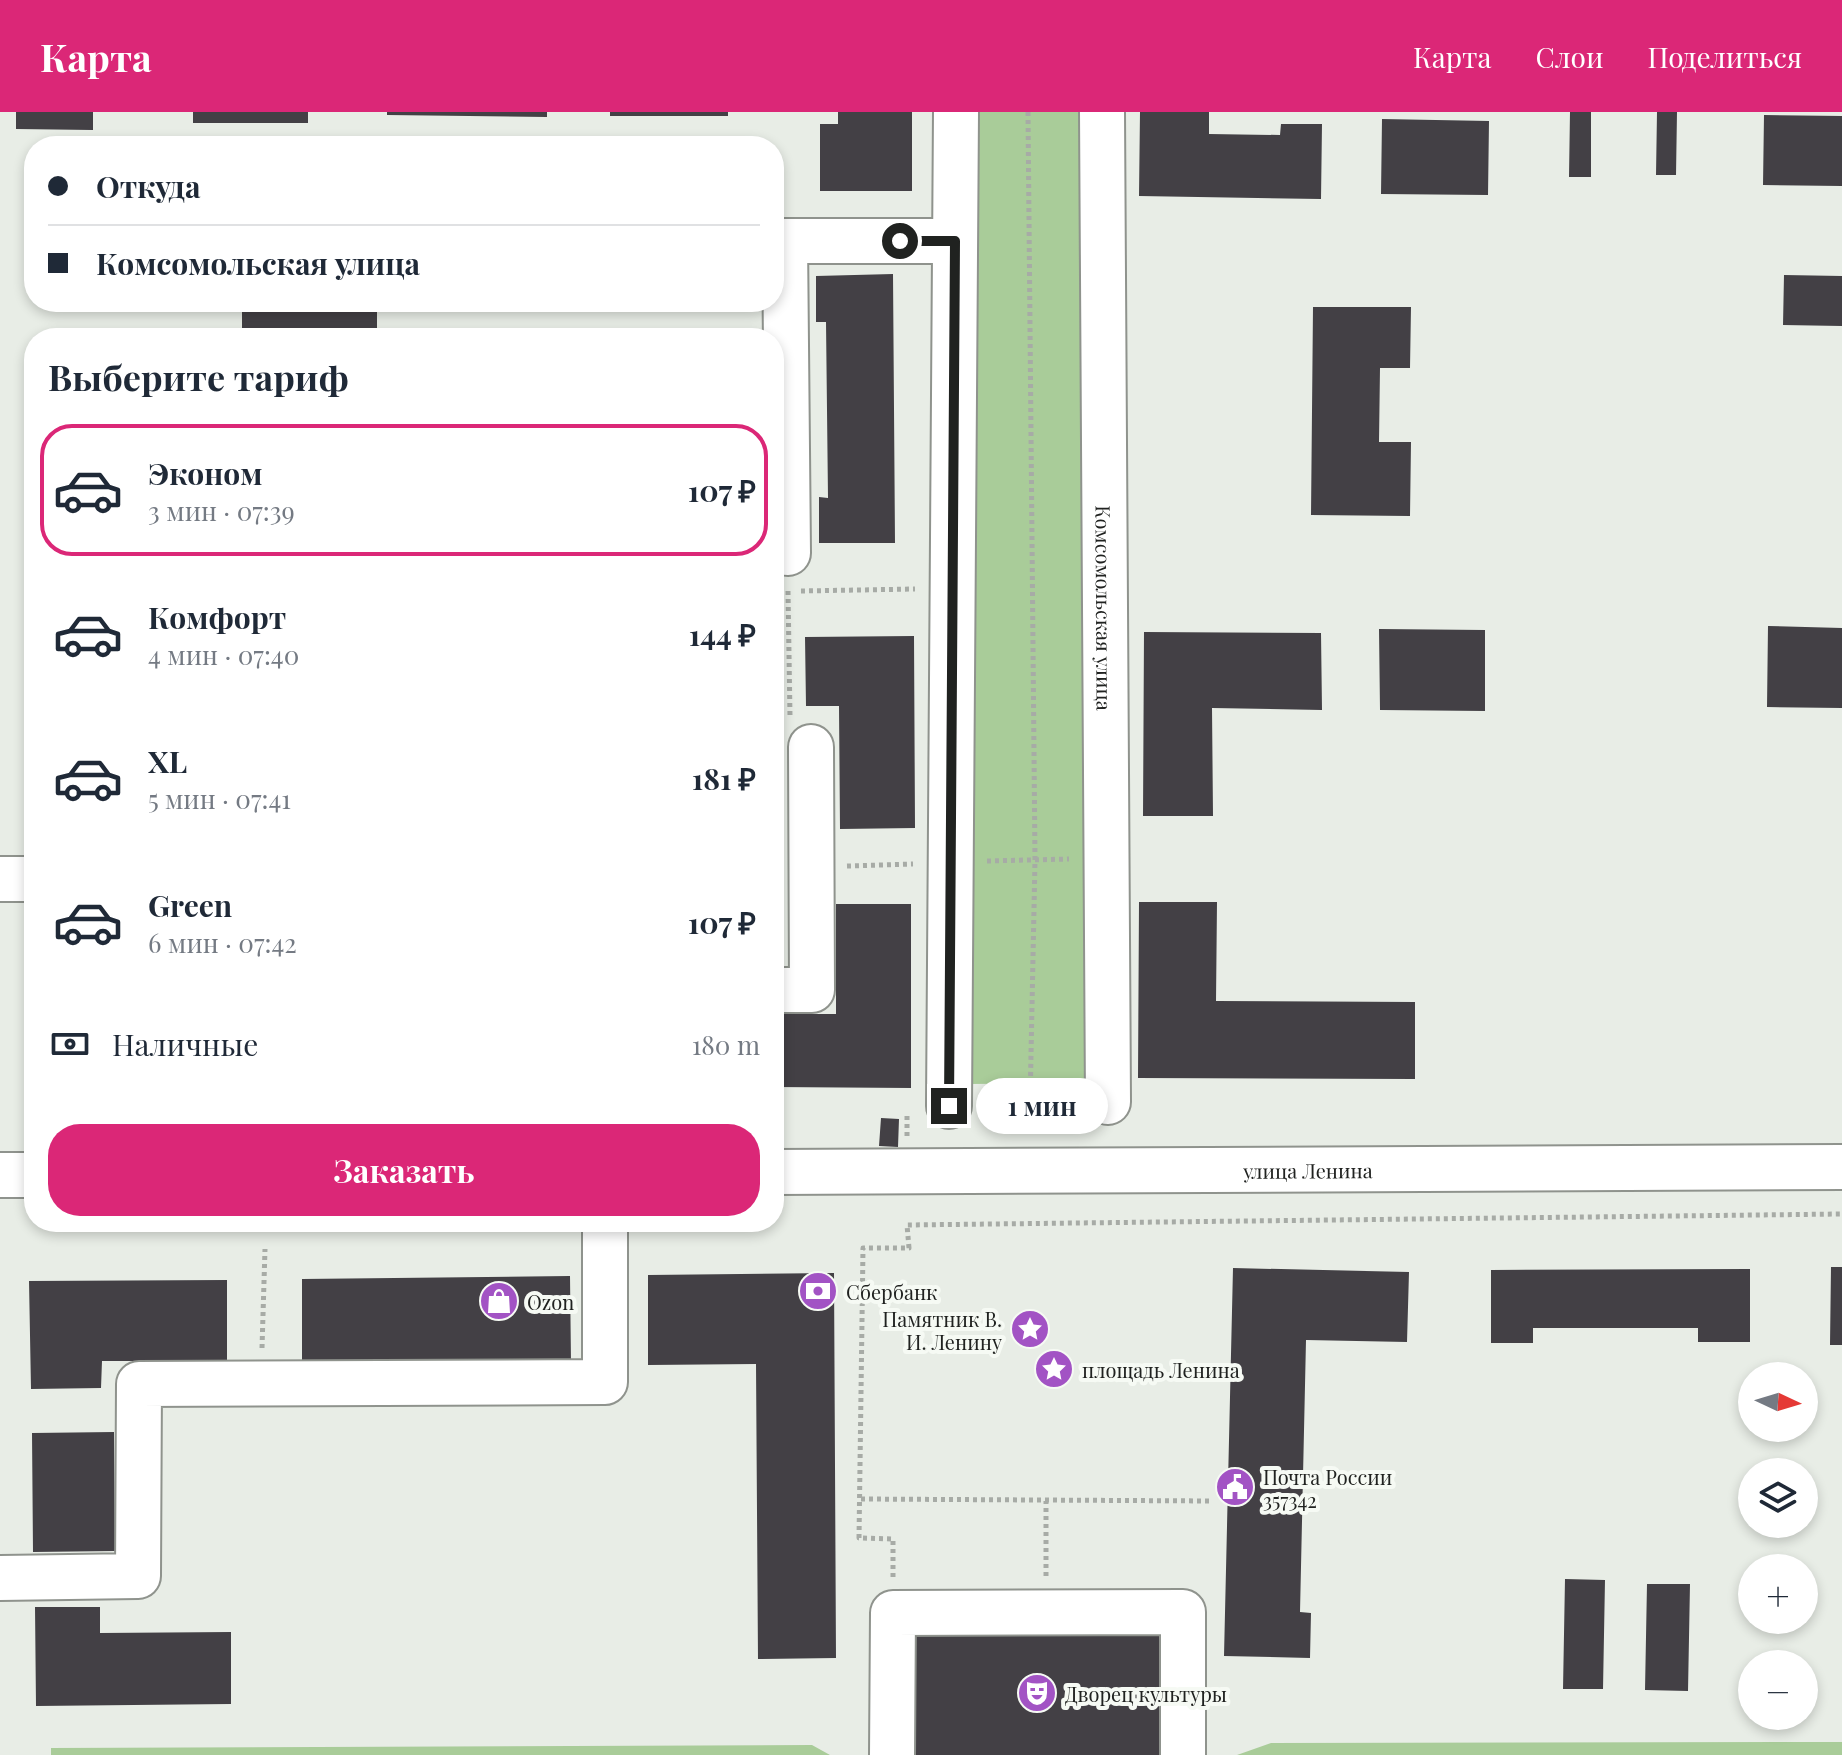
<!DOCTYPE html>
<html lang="ru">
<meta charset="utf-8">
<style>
body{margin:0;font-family:"Playfair Display",serif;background:#f6f6f7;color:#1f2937;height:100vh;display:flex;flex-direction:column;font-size:30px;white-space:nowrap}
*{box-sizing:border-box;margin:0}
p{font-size:26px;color:#747a83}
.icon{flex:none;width:44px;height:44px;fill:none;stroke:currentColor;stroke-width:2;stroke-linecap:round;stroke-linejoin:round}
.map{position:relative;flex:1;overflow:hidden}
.sheet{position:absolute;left:24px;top:216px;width:760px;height:904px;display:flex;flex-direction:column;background:#fff;border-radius:32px;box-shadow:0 4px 12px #0003}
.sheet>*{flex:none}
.guide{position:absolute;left:24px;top:24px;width:760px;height:176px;border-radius:32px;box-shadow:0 4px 12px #0003;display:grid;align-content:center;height:176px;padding:0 24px;background:#fff}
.needle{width:52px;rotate:94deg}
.fabs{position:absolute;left:1738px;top:1250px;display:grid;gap:16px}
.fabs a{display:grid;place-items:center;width:80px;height:80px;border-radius:50%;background:#fff;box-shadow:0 4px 12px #0003;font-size:40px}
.end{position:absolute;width:36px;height:36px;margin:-18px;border:10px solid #202220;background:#fff;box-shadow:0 0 0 4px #fff}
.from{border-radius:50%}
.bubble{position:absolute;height:56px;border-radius:28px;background:#fff;box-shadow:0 4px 12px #0003;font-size:26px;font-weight:700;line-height:56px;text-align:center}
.guide b{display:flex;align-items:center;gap:28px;height:76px;font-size:30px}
.guide b+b{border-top:2px solid #e0e1e3}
.guide i{width:20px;height:20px;background:#1f2937}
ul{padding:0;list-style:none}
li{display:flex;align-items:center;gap:24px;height:132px;margin:0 16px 12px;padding:0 8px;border:4px solid transparent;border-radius:32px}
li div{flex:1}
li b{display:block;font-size:30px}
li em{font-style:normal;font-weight:700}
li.on{border-color:#db2777}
li>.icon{width:72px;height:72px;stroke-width:1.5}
h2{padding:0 24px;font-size:36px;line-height:96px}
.pay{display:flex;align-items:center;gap:20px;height:88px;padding:0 24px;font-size:30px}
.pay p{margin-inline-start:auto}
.primary-button{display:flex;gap:16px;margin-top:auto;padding:16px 24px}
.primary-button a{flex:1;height:92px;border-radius:32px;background:#db2777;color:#fff;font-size:32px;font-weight:700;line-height:92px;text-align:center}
header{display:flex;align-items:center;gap:48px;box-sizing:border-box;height:112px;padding:0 40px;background:#db2777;color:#fff}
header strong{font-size:38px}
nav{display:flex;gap:44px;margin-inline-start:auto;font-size:28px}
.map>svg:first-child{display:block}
</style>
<header>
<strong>Карта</strong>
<nav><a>Карта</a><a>Слои</a><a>Поделиться</a></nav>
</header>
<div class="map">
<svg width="1842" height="1643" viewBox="0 0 1842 1643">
<rect width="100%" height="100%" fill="#e8ede6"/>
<path fill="#a9cc99" d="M973,0h114l6,971 -124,1z
M1842,1630v13h-605l34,-12z
M812,1633l18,10h-779v-7z"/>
<path fill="#434045" d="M16,0h77v18l-77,-1z
M193,0h115v11h-115z
M387,0h160v5l-160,-2z
M610,0h118v4h-118z
M838,0h74v79h-92v-67h18z
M1140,0h69v22l71,1 1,-11h41l-1,75 -182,-3z
M1570,0h21v65h-22z
M1657,0h20l-1,63h-20z
M1764,3l78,1v70l-79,-1z
M1382,7l107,2 -1,74 -107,-1z
M893,162l2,269h-76v-46l9,1 -2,-176h-10v-46z
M1784,163l58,1v50l-59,-1z
M242,190h135v28h-53v8h-82z
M1313,195h98l-1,61h-30l-1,74h32l-1,74 -99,-1z
M1768,514l74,2v80l-75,-1z
M1379,517l106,1v81l-105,-1z
M1144,520l177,1 1,77 -110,-2 1,108h-70z
M914,524l1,192 -75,1 -1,-123h-33l-1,-69z
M24,529h10v190h-10z
M1139,790h78l-1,99 199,1v77l-277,-1z
M836,792h75v184l-137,-1v-73h62z
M24,809h10v170h-9z
M881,1006l18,1 -1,28 -19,-1z
M1831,1155h11v78h-12z
M1233,1156l176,4 -2,70 -101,-2 -6,272 11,1 -1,45 -86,-2z
M1750,1157v73h-52v-14h-165v15h-42v-73z
M834,1161l2,385 -78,1 -2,-295 -108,1v-90z
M570,1164l1,87 -269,3v-87z
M227,1168v81h-125l-1,27 -70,1 -2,-108z
M114,1320l1,119 -82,1 -1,-119z
M1565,1467l40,1 -2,109h-40z
M1647,1472h43l-2,107 -43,-1z
M35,1495h65v26l131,-1v72l-195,2z
M1159,1516l1,127h-244l-1,-125z"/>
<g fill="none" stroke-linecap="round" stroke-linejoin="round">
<defs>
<g id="minor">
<path id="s1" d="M1102,0l6,990"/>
<path d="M788,441l-3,-312h170"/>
<path d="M0,767h34"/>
<path d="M774,878h38l-1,-243"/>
<path d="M949,994l7,-994"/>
<path id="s2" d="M774,1060l1068,-5"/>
<path d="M0,1063h34"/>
<path d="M0,1466l138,-2 1,-192 466,-2v-160"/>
<path d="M892,1643l1,-142 290,-1v143"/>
</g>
</defs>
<use href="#minor" stroke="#8f938d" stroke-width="48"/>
<path stroke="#a7aba6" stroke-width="5" stroke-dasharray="4 4" stroke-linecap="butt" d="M1028,0l7,748 -5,244
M788,479l2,126
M801,479l114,-2
M987,749l82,-2
M847,754l66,-2
M907,1024v-24
M262,1236l3,-99
M861,1387l350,2
M1046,1464v-75
M893,1465v-38l-34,-1 4,-290h46l-2,-23 935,-11"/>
<use href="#minor" stroke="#fff" stroke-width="44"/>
</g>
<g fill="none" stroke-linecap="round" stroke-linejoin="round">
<path stroke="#202220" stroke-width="10" d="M900,129h55l-6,865"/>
</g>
<defs>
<symbol id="bank-disc" viewBox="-11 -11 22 22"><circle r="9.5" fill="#a253c4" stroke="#f6faf4"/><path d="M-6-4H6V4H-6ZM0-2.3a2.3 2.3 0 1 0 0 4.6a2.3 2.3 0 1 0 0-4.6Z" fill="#fff"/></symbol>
<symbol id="shop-disc" viewBox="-11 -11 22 22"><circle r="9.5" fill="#a253c4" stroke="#f6faf4"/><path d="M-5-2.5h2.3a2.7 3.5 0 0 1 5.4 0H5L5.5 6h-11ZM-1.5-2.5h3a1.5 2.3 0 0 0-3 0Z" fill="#fff"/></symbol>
<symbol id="sight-disc" viewBox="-11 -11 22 22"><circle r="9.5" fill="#a253c4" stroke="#f6faf4"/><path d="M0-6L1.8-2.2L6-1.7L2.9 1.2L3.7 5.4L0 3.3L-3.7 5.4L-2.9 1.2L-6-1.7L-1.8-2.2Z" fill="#fff"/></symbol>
<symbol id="civic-disc" viewBox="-11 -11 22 22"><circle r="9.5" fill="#a253c4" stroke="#f6faf4"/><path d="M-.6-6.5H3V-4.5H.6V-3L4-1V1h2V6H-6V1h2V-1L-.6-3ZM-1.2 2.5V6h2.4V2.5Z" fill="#fff"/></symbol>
<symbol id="theatre-disc" viewBox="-11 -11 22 22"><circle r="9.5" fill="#a253c4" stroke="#f6faf4"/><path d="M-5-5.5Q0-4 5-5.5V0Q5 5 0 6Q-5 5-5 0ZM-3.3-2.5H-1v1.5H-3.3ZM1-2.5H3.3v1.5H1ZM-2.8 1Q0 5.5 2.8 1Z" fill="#fff"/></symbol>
</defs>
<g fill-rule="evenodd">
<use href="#bank-disc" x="796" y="1157" width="44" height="44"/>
<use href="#shop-disc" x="477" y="1167" width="44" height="44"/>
<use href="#sight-disc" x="1008" y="1195" width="44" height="44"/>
<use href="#sight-disc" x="1032" y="1235" width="44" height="44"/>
<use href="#civic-disc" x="1213" y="1353" width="44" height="44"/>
<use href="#theatre-disc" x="1015" y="1559" width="44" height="44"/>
</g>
<g text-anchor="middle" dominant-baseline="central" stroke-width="8" stroke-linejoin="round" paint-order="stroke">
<g font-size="20" fill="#202220" stroke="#f6faf4">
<text stroke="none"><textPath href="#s1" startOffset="496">Комсомольская улица</textPath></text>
<text stroke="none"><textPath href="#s2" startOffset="534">улица Ленина</textPath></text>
</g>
<g font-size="20" fill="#202220" stroke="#f6faf4" text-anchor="start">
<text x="846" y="1179">Сбербанк</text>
<text x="527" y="1189">Ozon</text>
<text x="1002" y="1206" text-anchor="end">Памятник В.<tspan x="1002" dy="23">И. Ленину</tspan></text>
<text x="1082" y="1257">площадь Ленина</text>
<text x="1263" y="1364">Почта России<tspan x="1263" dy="23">357342</tspan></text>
<text x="1065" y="1581">Дворец культуры</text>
</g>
</g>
</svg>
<div class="fabs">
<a><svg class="needle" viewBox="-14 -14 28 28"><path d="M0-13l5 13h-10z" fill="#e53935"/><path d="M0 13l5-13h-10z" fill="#747a83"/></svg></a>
<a><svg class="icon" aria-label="layers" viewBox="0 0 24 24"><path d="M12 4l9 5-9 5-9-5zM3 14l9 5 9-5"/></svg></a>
<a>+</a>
<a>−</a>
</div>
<i class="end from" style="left:900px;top:129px"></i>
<i class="end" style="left:949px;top:994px"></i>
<div class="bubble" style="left:976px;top:966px;width:132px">1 мин</div>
<div class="guide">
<b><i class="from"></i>Откуда</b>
<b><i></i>Комсомольская улица</b>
</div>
<section class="sheet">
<h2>Выберите тариф</h2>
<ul>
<li class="on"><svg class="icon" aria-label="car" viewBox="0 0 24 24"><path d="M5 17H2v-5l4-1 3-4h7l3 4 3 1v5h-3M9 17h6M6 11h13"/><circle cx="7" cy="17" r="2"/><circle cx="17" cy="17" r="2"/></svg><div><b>Эконом</b><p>3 мин · 07:39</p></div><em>107 ₽</em></li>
<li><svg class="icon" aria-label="car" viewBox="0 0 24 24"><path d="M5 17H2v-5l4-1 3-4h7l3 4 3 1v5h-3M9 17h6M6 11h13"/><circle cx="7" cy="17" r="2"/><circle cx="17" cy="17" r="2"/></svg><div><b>Комфорт</b><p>4 мин · 07:40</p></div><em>144 ₽</em></li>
<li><svg class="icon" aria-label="car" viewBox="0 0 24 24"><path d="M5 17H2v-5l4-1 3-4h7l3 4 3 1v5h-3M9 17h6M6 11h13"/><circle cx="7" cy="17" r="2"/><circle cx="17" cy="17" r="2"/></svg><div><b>XL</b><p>5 мин · 07:41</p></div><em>181 ₽</em></li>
<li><svg class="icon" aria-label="car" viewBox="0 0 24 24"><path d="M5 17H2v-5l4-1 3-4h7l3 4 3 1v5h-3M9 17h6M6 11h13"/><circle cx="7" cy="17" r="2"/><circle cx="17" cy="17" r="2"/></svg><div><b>Green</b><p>6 мин · 07:42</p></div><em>107 ₽</em></li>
</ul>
<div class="pay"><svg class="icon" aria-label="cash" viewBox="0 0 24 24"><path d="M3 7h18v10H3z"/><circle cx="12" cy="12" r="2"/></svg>Наличные<p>180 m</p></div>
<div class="primary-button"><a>Заказать</a></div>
</section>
</div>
